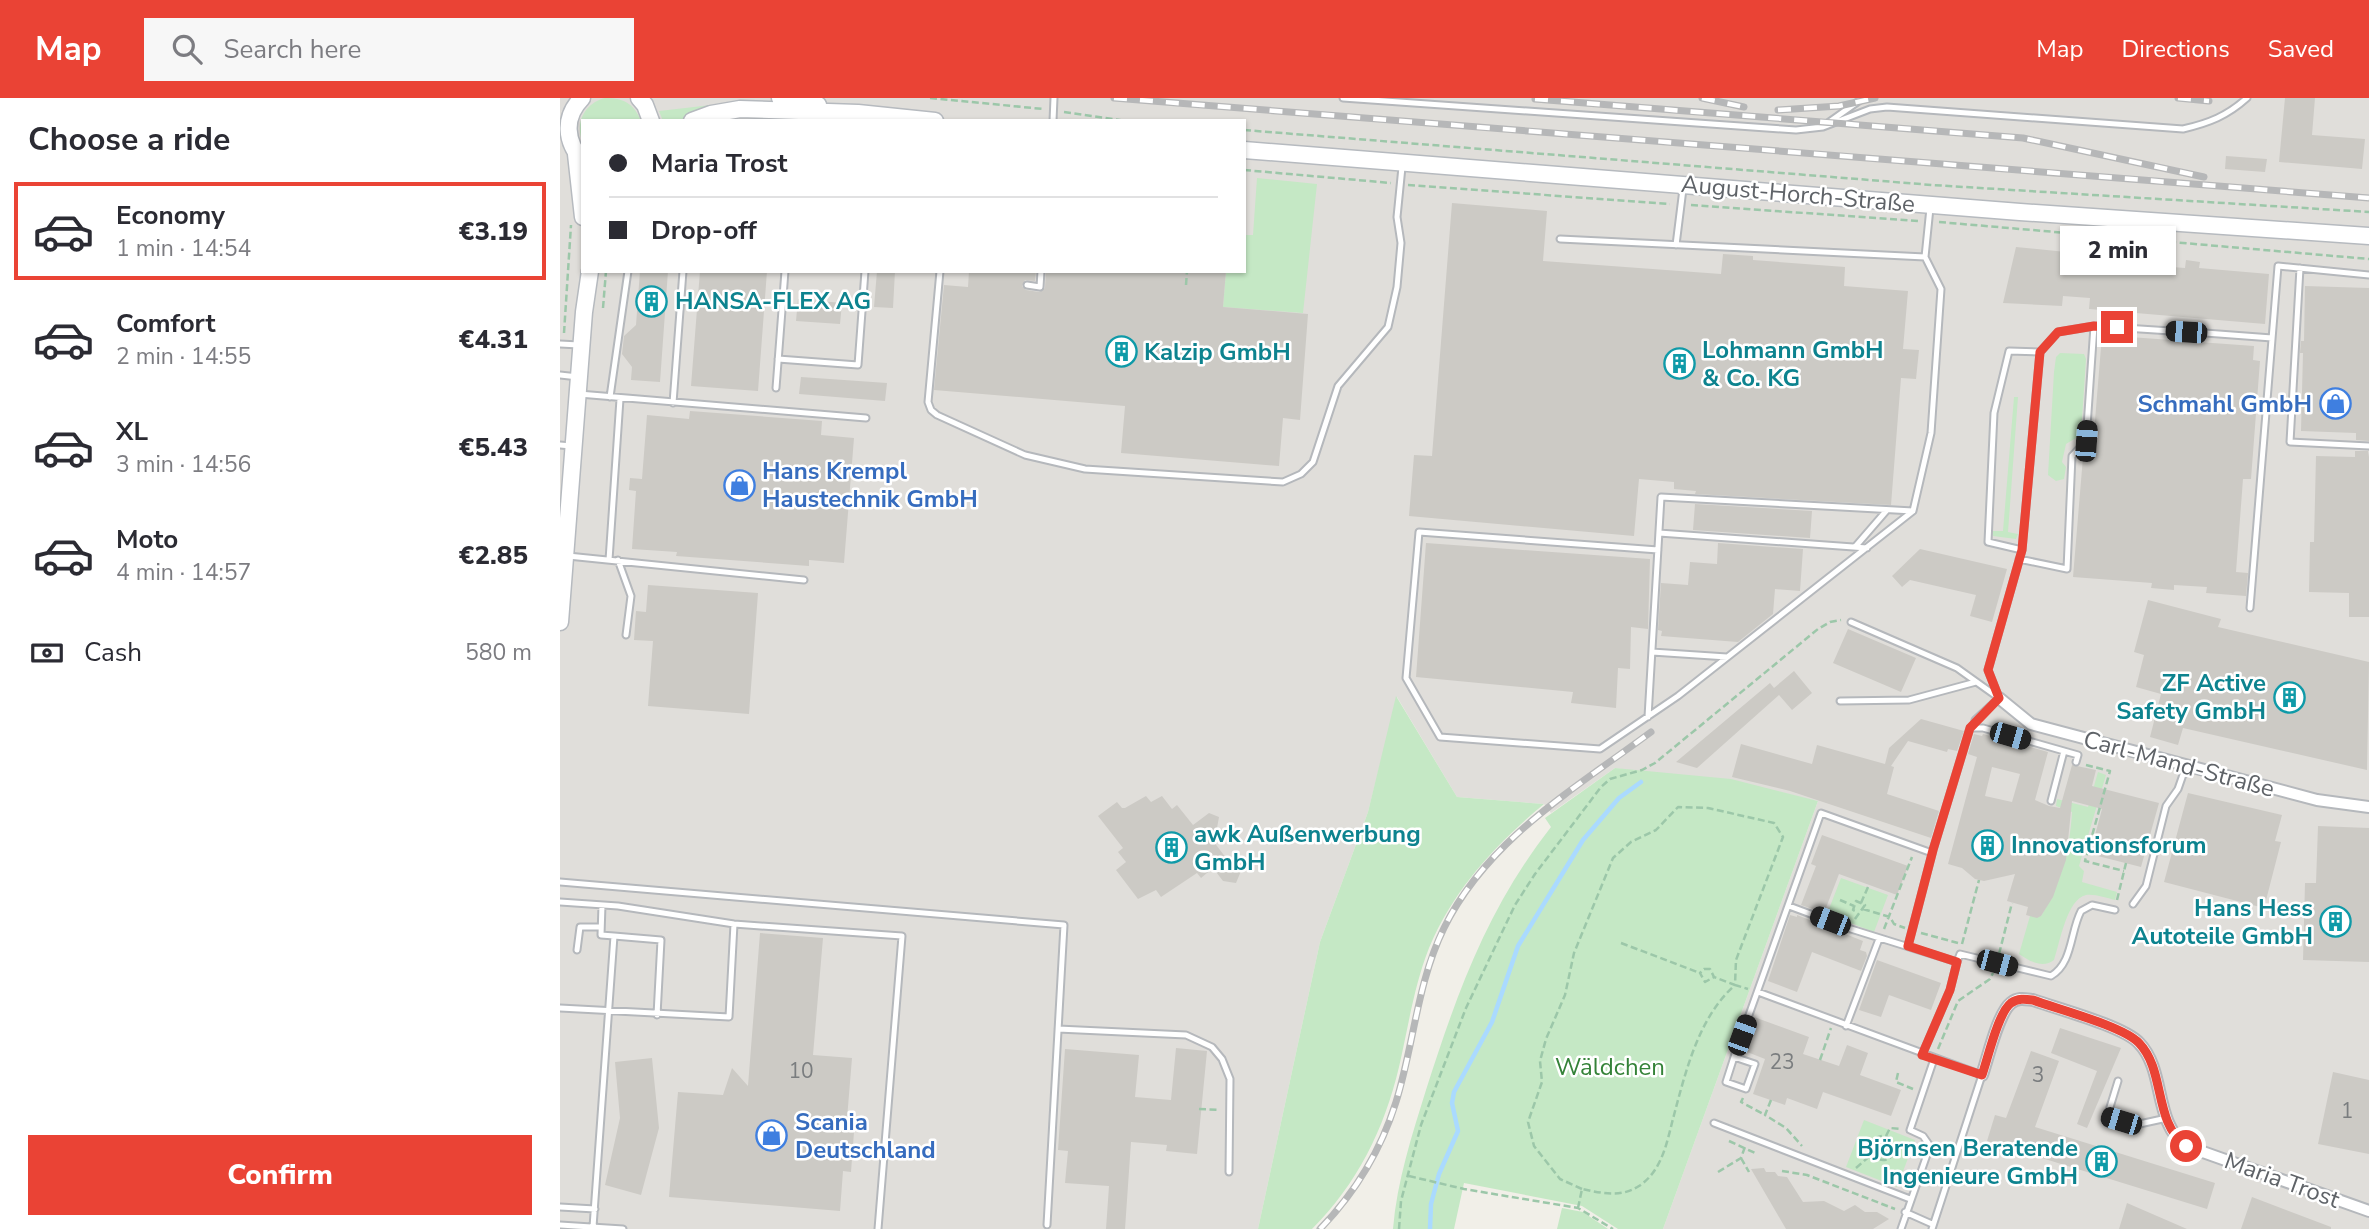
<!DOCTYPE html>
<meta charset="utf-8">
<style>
body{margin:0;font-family:"Nunito Sans",sans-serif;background:#f7f7f7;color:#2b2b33;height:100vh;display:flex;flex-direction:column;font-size:26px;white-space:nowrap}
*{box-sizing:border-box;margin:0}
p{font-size:23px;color:#7c7c81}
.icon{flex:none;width:38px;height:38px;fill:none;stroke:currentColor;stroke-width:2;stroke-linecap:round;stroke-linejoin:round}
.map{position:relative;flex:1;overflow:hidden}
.drawer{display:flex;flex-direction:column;background:#fff;width:560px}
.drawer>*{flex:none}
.top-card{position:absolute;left:21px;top:21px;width:665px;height:154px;border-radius:0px;box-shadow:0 2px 5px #0004;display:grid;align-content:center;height:154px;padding:0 28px;background:#fff}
.end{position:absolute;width:32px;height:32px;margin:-16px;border:9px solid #ea4335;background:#fff;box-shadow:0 0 0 4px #fff}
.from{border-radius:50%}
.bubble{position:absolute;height:49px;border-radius:0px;background:#fff;box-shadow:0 2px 5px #0004;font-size:23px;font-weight:800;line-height:49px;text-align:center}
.car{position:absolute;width:21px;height:42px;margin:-21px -10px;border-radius:9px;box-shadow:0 0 5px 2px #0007;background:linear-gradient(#222 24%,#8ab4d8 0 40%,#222 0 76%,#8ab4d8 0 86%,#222 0)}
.top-card b{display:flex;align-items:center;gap:24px;height:66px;font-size:26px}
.top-card b+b{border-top:2px solid #e1e1e2}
.top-card i{width:18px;height:18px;background:#2b2b33}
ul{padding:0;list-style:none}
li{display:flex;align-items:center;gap:21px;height:98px;margin:0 14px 10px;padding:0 14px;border:4px solid transparent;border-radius:0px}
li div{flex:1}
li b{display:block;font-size:26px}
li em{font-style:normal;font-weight:800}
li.selected{border-color:#ea4335}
li>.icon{width:63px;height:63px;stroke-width:1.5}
h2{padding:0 28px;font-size:32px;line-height:84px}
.pay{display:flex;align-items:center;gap:18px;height:77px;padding:0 28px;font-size:26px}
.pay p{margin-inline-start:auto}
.cta{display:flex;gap:14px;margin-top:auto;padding:14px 28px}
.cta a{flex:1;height:80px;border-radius:0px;background:#ea4335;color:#fff;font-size:28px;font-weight:800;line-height:80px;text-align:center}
header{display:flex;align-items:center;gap:42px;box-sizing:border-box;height:98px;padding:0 35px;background:#ea4335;color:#fff}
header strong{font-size:33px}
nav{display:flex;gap:38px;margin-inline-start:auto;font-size:24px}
.search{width:490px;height:63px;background:#f7f7f7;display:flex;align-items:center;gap:18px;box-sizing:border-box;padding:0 24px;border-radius:0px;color:#7c7c81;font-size:26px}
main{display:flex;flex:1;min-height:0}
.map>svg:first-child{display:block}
</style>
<header>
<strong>Map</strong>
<div class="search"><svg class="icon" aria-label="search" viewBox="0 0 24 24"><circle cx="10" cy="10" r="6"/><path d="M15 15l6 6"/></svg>Search here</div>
<nav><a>Map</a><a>Directions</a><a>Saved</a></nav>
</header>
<main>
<section class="drawer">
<h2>Choose a ride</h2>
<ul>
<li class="selected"><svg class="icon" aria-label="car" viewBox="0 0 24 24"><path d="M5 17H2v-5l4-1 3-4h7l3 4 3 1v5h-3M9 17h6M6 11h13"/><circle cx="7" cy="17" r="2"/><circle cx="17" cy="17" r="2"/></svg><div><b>Economy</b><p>1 min · 14:54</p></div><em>€3.19</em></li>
<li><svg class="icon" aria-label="car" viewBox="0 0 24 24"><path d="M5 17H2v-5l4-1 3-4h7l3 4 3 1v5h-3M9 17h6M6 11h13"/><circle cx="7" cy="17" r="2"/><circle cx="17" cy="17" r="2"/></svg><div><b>Comfort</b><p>2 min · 14:55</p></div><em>€4.31</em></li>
<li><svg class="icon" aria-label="car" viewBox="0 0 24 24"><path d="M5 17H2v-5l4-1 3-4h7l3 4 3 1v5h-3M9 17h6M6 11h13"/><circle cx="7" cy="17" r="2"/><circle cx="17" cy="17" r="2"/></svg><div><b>XL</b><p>3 min · 14:56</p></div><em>€5.43</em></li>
<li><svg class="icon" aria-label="car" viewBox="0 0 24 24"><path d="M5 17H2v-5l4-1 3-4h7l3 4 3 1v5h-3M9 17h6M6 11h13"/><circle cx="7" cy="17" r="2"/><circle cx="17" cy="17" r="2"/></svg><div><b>Moto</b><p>4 min · 14:57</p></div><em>€2.85</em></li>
</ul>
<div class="pay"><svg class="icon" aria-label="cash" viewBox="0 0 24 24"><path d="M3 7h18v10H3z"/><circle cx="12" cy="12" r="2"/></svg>Cash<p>580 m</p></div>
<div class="cta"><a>Confirm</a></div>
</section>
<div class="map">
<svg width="1809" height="1131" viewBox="0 0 1809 1131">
<rect width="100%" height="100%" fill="#f1efe8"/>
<path fill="#e0deda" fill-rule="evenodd" d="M0,0h1809v1131h-706l155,-428 -203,-33 -64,45 -7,-9 -87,-7 -60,-100 -29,115 -48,130 -62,287h-698zM23,23h661v150h-661z"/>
<path fill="#c5e8c5" d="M45,0c18,0 29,5 36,23h-58v22c-9,-20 2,-40 22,-45z
M160,6l-42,17h-15l-4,-10z
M697,80l60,6 -14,129 -80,-6 3,-36h18v-36h9z
M1500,255l24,1 2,5 -5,76 -15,9 -4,18 4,5 -2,12 -8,2 -8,-6 6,-103 2,-15z
M1454,299h4l-10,135 10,2 -2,5 -23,-3v-5h10z
M836,598l61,101 87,7c-49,41 -90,85 -115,144 -15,38 -21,80 -30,119 -15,63 -42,117 -87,162h-54l62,-287 48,-130z
M1055,670l116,11 87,22 -155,428h-45l-36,-23 -118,-23 -10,46h-61c4,-48 19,-94 33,-139 31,-97 61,-181 125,-263l-6,-9z
M1538,674l8,3 -27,91 5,5 -2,11 35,10 -2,8c-9,-2 -19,-6 -29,-5 -19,4 -26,47 -32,65 -11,9 -25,1 -35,-6l11,-38h11c20,-32 29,-67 31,-104l-16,-6 1,-7 31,8z
M1281,780l47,17 -14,37 -47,-18z
M1304,1022l51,20 -18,47 -51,-20z
M1002,1110l21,4 25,17h-51z"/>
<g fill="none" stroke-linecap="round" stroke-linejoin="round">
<path stroke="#aadaff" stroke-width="4.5" d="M870,1131l1,-25 8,-30 19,-43 -6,-28 2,-11 38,-70 26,-76 65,-106 36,-42 22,-16"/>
</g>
<path fill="#cccac5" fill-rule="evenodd" d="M1725,0h30l-3,37 53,4 -3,30 -83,-7z
M1666,58l41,3 -2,13 -40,-3z
M892,105l95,8 -4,50 178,13 2,-20 30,2v4l92,7 -1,19 64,5 -5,58 16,1 -3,29 -15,-1 -10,127 -196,-11 1,-3 -22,-2v-7l-35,-3 -5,57 -225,-20 5,-61 18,1z
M1456,149l50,5 -1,13 28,2v-6l92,7 1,-8 14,2 -1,6 70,6 -4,50 -176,-15 1,-11 -27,-2 -1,10 -59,-3z
M80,173h28l-8,111 -29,-2 1,-13 -10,-13 2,-18 12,-11z
M140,173h67l-9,120 -67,-5z
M317,173h18l-2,37 -19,-1z
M409,173h67l-1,10 -10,-1 -3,6 4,4 13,2 6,-4 1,-17h180l-3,36 85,7 -8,106 -17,-2 -4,48 -158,-13 4,-47 -191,-16 10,-105 24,2z
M1745,188l64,2v153l-13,-1v-7l-55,-2 2,-78h-3l1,-12h3z
M238,201l44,4 -2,21 -44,-3z
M1542,237l152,11 -1,14 7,1 -9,118h-8l-7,93 12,1 -2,23 -40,-3 1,-6 -33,-2v5l-23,-2 1,-5 -79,-6 10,-120h9z
M241,279l86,6 -2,18 -86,-7z
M130,313l132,10 -1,14 33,3 -10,125 -35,-3v6l-133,-10 1,-4 -45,-3 4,-58 -7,-1 1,-12 12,1 5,-64 42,4z
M1795,353h13l1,6v160h-20v-24l-40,-1 1,-50h4l2,-86 39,1z
M1135,406l117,7 -2,27 -117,-8z
M866,445l224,16 -2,70 -17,-2 -1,42 -12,-1 -2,40 -45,-5 2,-11 -157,-15z
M1158,445l85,6 -3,42 -25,-2 -2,25 -35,28 -77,-6 1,-5 -4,-1 3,-47 27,2 2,-23 27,2z
M1360,451l87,20 -15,53 -22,-6 6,-21 -66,-15 -8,7 -10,-11z
M88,487l110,8 -9,121 -101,-8 5,-65 -19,-1 2,-29 10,1z
M1588,502l73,19 -3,8 151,35 -2,108 -184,-42 -5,17 -28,-8 11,-43 -25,-7 8,-32 -10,-3z
M1288,531l68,29 -15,34 -68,-29z
M1234,573l18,22 -20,17 -13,-15 -82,73 -21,-6 94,-79 4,5z
M1361,621l43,12 -7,20 -9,-2 -1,3 -39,-11 -17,25 3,1 -7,27 52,17 -8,27 -141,-47 -58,-14 9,-33 71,20 5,-19 68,19 4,-16z
M1414,636l8,2 1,-2 65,18 -13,48 14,6 11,2 12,-43 24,5 -4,16 67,17 -18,64 -51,-13 12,-45 -30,-8 -6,59 -13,37 -12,19 -4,2 -11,-3 2,-8 -21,-6 8,-27 -31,7 -9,-2 -13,-11 -14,-4 29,-107 -9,-3zM1432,669l28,7 -8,28 -27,-6z
M1628,695l94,22 -7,26 6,1 -17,66 -100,-26z
M586,698l5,6 11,-6 10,13 5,-4 16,20 16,-12 10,4 -2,11 -9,6 21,28 3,-2 9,11 -5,12 -13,-2 -10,-13 -12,10 -4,-5 -36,24 -5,-7 -18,9 -22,-29 10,-8 -8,-10 5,-4 -25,-32 19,-14 5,6h3z
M1758,728l51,2v134l-66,-2 2,-77h11z
M1262,737l86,31 -11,29 -58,-21 -15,39 -23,-8 15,-39 -5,-2z
M1230,817l7,2v-2l66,26 -3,9 6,2 1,4 -6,15 -49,-19 -15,40 -29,-11z
M200,835l63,5 -10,117 39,3 -6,73 8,1 -3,40 -8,-1 -3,40 -171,-14 9,-105 45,3 9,-27 16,18z
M1317,862l64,23 -10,27 -42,-15 -8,22 -22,-7z
M1194,919l55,20 -6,17 36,12 8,-21 21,8 -8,22 41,15 -10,26 -68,-24 -6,17 -30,-11 -2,7 -32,-11 12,-35 -23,-9z
M1500,930l61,20 -34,80 -10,-4 20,-53 -46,-18z
M616,950l31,3 -10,103 -31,-3 1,-6 -36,-3 -6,87h-19l3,-43 -44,-3 3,-32 -10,-1 7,-101 74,6 -4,42 36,3z
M1471,953l28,10 -24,66 180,56 -8,26 -220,-68 8,-26 11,3z
M92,960l7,70 -18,67 -36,-10 15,-67 -5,-56z
M1773,974l36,8v74l-51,-10z
M1204,1070l2,4h9l3,4 9,1 16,25 21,-1 20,10 11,-6 10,7h12l12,7 -16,10h-87l-35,-60z
M1692,1099l79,30v2h-90z
M1567,1105l60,26h-68z"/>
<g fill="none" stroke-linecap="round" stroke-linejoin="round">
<defs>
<path id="service" d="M783,0l453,32 27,-3 47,-18 17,-2 296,22c26,-6 44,-13 64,-31
M493,23l1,-23
M1265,27l38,-27
M1000,141l365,18
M1116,147l7,-56
M1740,170l-10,174 79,4
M380,173l-12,131 3,8 6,5 88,40 60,14 198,13 18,-8 12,-12 25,-76 50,-59 9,-40 4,-44 -4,-26 5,-50
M467,187l13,2 1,-16
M1632,234l80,6
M0,246l19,1
M218,261l80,6 7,-94
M0,277l18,2
M216,290l9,-117
M19,296l287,24
M50,299l18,-126
M113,305l10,-132
M0,347l11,1
M1099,435l208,15
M1295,449l32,-37
M1098,452l-239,-18 -13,146 34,59 160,12 78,-53 235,-185 18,-78 10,-144 -16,-32 5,-49
M1462,452l-34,-8 6,-129 15,-62 31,1
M8,458l236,24
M1459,461l48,10 5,-113 14,-15 8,-115
M49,462l11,-161
M58,462l13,36 -5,39
M1690,510l28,-342 91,9
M1291,524l106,46 42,30
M1092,554l75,5
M1439,600l-11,-28 34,-120 18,-198 18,-20 36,-6 92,6
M1280,603l69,-1 67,-18
M1088,619l13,-220 252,14
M1414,628l1,-6 24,-22
M1491,703l13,-50
M0,784l504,43 -17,300
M0,804l58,4 116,18 168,12 -24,293
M1573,806l13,-18 20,-80 12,-17 8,-23
M1229,808l62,23 106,33 -7,28 -28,65
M54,838l47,4 -4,75
M1348,848l25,-96 37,-122h13l95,27 -2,7
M17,852l3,-23h21
M1397,864l3,-8 91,22c22,-13 19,-44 30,-65l11,-6 23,5
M1198,894l224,83 -50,154
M0,910l169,9 5,-93
M1286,928l33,-87
M498,931l128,6 26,12 10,12 8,20 -1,93
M1174,959l21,7 -9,25 -20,-7 8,-25 87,-244 111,40
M1558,983l-11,36 28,8 32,-7
M1154,1025l196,76
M0,1109l35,2
M1345,1114l27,12
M0,1127l63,4
M33,1129l21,-291 -13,-1 1,-30
M1341,1131l29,-83 -7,-10 -13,-6 24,-71"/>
<path id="minor" d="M1439,600l32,26 286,76 52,7
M1422,977c6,-17 16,-62 29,-72 7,-6 14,-4 22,-3 25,9 90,26 106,43 27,28 14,79 47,103l183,65"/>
<path id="secondary" d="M22,0c-19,19 -17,44 1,63
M79,0l6,7 6,16
M220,0l38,7
M132,23l19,-7 29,-5 118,4 77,8
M684,52l776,62 349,24
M16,56l7,63
M0,524l24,-310 6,-41"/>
</defs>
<use href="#service" stroke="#b5b8bc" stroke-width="9"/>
<use href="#minor" stroke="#b5b8bc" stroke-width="14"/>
<use href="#secondary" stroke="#b6babf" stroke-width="19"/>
<path stroke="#9cc7a9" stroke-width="2.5" stroke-dasharray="7 3.5" stroke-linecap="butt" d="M370,0l113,11
M504,14l62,9
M684,32l688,55 437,27
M684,72l147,13
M848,87l262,19
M1131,107l227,16
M1379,124l430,37
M626,187l1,-14
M43,210l3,-37
M4,235l7,-108
M1526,667l24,6 -25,90 39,10
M1280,802l14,6
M1557,802l9,-37
M1301,805l7,-16
M1303,811l27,8 4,7 11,4
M1295,821l10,-14 -9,-4 -3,9 4,2
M1324,831l28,-72
M1361,835l37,10
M1061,845l79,30
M1402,846l17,-64
M1439,856l13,-51
M1378,951l20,-48 32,-22 3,-6
M1260,962l11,-32
M1338,975l-2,9 17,7
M1183,1000l-2,4 24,13
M1211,1002l-6,15 21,13 16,18
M639,1011l21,1
M1311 1050a12 12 0 1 1 24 0a12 12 0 1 1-24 0Z
M1326,1038l4,-8 12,1
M1169,1043l26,12
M1181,1060l8,14
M1296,1070l16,-14
M1222,1073l25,4 88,34
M1158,1074l23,-14 5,-14
M849,1078l55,13 114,19 35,21
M1022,1091l-22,-10 -26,-33 -6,-24 14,-40 -2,-21 6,-22 19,-44 9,-42 39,-95 18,-16 25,-12 22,-23 30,1 66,15 9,14 -47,123 -1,25 -21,-8 -4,-8h-6l-4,4 5,9 9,-5
M1018,1110l4,-19c19,4 39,9 57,-3 24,-16 28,-45 35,-71 12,-45 25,-98 61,-130l13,4
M839,1131l2,-28 20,-76 45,-117 49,-103 20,-31 66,-87 9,-8 32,-9 13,-7 163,-134 12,-7 11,-2"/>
<use href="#service" stroke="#fff" stroke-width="5"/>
<use href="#minor" stroke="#fff" stroke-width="10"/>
<use href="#secondary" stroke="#fff" stroke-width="16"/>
<defs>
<path id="rail" d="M554,0l1255,100
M1142,0l42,9
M1618,0l31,3
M975,1l488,39 181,39
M1218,12l61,-4 36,-8
M760,1131c35,-36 61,-79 76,-127 18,-58 21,-119 48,-174 43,-88 130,-139 207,-196"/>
</defs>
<use href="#rail" stroke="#b6b7b8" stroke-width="7"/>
<use href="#rail" stroke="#fff" stroke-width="4.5" stroke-dasharray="13" stroke-linecap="butt"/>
</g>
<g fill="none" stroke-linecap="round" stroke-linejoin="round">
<path stroke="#ea4335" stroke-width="9" d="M1557,229l-23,-1 -36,6 -18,20 -18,198 -34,120 11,28 -29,30 -37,122 -25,96 49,16 -7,28 -28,65 60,20c6,-17 16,-62 29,-72 7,-5 14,-4 22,-3 24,9 90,26 106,43 27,28 14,79 47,103"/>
</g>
<defs>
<symbol id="building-ring" viewBox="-11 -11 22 22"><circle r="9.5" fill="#fff" stroke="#0f9aa8" stroke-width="1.5"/><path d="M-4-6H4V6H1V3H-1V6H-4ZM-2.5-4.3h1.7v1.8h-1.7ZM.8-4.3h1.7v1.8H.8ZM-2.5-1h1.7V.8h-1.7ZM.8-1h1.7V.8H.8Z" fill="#0f9aa8"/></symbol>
<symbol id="shop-ring" viewBox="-11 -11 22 22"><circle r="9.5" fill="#fff" stroke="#3f7fe0" stroke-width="1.5"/><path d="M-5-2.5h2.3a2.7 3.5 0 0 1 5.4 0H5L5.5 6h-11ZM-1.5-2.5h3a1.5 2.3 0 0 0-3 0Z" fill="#3f7fe0"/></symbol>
</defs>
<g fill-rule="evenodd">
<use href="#building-ring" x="74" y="186" width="35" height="35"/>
<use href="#building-ring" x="544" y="236" width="35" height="35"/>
<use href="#building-ring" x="1102" y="248" width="35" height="35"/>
<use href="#shop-ring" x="1758" y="288" width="35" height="35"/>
<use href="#shop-ring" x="162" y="370" width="35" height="35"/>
<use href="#building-ring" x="1712" y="582" width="35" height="35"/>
<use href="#building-ring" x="1410" y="730" width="35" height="35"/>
<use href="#building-ring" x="594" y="732" width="35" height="35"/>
<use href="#building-ring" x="1758" y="806" width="35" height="35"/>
<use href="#shop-ring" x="194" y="1020" width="35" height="35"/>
<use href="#building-ring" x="1524" y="1046" width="35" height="35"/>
</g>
<g text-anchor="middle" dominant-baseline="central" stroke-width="5" stroke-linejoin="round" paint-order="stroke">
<g font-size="21" fill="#7a7d7f">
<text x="1222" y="964">23</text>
<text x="241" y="973">10</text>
<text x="1478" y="977">3</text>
<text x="1787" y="1013">1</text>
</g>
<g font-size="24" fill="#5f6368" stroke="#fff">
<text transform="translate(1238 96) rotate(5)">August-Horch-Straße</text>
<text transform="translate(1619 666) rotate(15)">Carl-Mand-Straße</text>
<text transform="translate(1722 1082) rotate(20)">Maria Trost</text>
</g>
<g font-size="24" font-weight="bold" fill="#0d838f" stroke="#fff" text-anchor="start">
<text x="115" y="203">HANSA-FLEX AG</text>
<text x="1142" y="252">Lohmann GmbH<tspan x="1142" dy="28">&amp; Co. KG</tspan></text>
<text x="584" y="254">Kalzip GmbH</text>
<text x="1706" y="585" text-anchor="end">ZF Active<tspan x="1706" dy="28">Safety GmbH</tspan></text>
<text x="634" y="736">awk Außenwerbung<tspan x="634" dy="28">GmbH</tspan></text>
<text x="1451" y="747">Innovationsforum</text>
<text x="1753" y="810" text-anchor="end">Hans Hess<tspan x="1753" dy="28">Autoteile GmbH</tspan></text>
<text x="1518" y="1050" text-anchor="end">Björnsen Beratende<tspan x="1518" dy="28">Ingenieure GmbH</tspan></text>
</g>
<g font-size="24" font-weight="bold" fill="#366cbe" stroke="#fff" text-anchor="start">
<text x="1752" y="306" text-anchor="end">Schmahl GmbH</text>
<text x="202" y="373">Hans Krempl<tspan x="202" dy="28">Haustechnik GmbH</tspan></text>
<text x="235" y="1024">Scania<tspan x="235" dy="28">Deutschland</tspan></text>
</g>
<g font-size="24" fill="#348238" stroke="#fff">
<text x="1050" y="969">Wäldchen</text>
</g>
</g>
</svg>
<i class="end from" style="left:1626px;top:1048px"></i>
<i class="end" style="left:1557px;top:229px"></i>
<div class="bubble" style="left:1500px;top:128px;width:116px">2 min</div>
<i class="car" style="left:1626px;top:234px;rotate:274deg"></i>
<i class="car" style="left:1526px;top:343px;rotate:4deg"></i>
<i class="car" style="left:1450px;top:638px;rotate:106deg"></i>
<i class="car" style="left:1270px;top:823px;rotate:291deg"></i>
<i class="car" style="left:1437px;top:865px;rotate:105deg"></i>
<i class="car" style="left:1182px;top:937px;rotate:20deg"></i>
<i class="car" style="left:1561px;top:1023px;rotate:287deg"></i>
<div class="top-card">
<b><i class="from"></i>Maria Trost</b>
<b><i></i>Drop-off</b>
</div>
</div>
</main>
